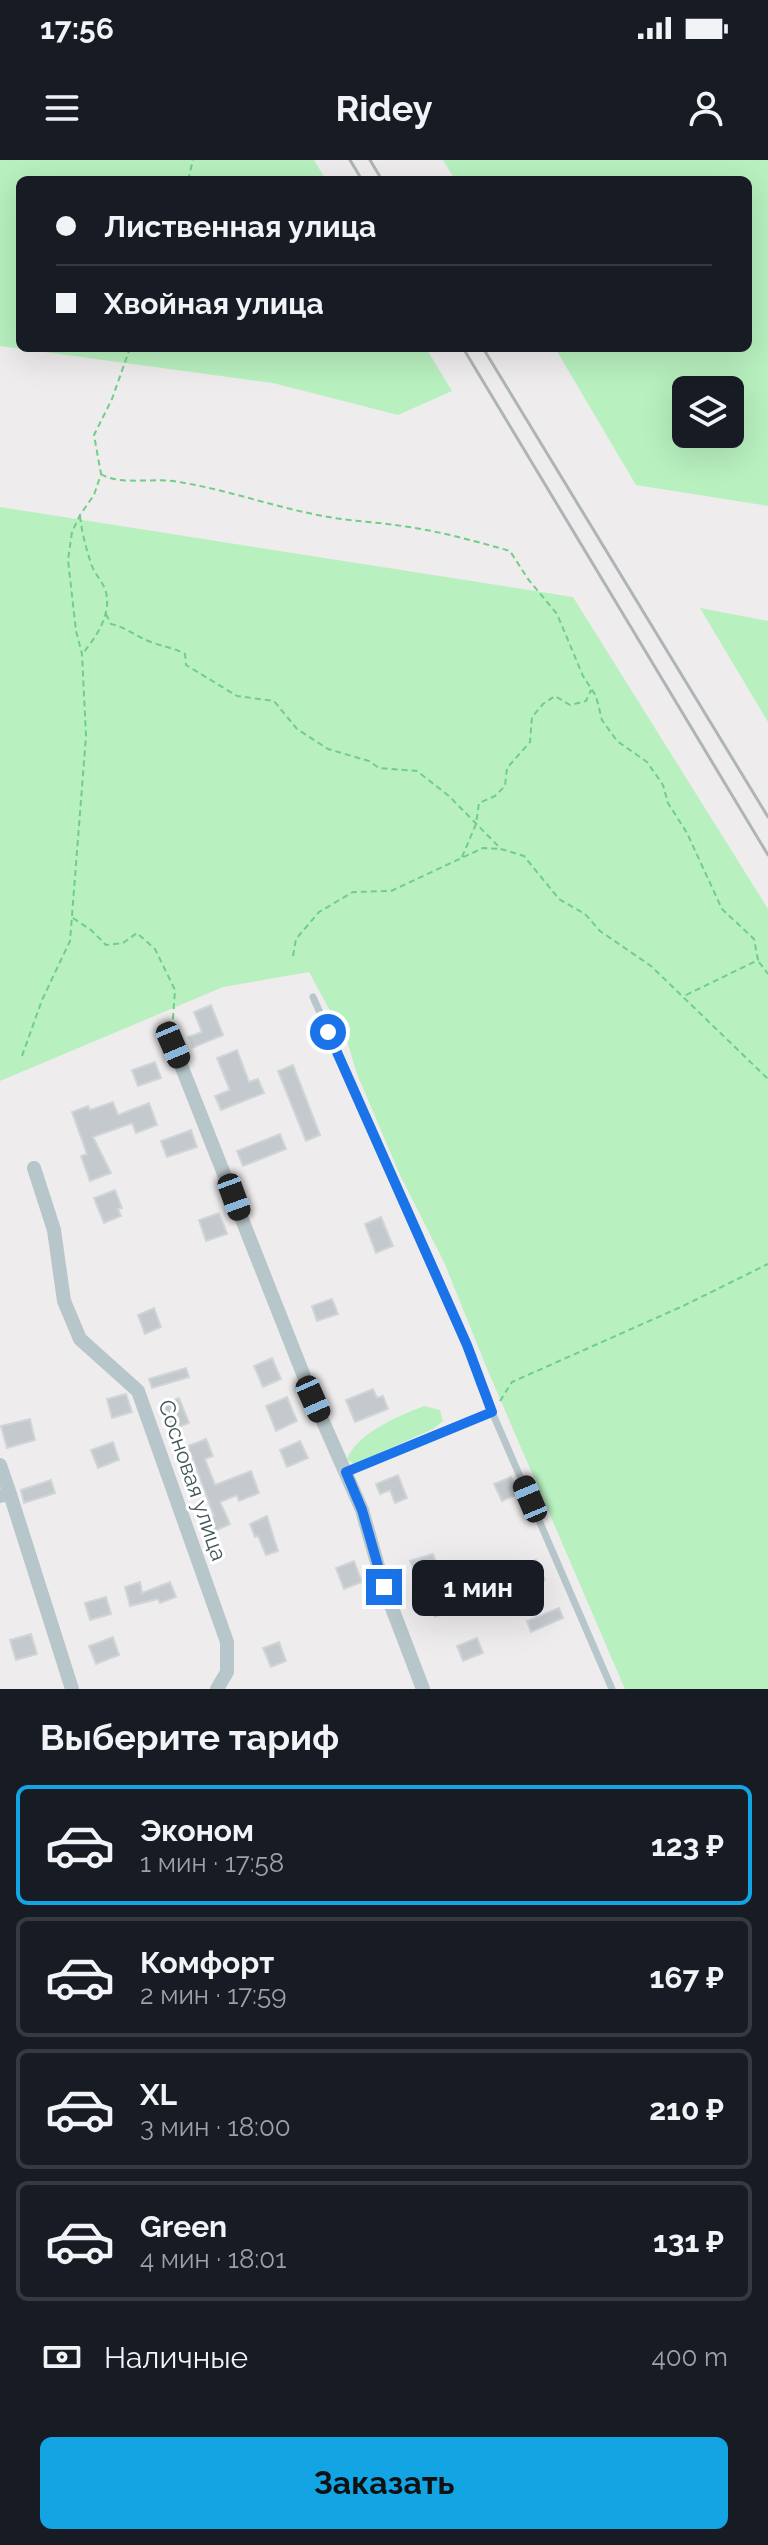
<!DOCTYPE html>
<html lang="ru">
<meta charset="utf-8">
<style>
body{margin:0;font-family:Raleway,sans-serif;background:#242831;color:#f1f3f6;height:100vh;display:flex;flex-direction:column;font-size:30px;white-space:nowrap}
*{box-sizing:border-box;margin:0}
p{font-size:26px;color:#9ea1a6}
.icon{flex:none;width:44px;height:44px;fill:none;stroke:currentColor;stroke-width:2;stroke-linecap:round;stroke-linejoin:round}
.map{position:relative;height:1529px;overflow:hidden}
.side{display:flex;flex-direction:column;background:#171b24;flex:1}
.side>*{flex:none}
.hud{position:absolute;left:16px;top:16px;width:736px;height:176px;border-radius:12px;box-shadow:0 8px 32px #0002;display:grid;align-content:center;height:176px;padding:0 40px;background:#171b24}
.fabs{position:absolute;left:672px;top:216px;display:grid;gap:16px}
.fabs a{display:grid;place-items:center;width:72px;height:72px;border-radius:12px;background:#171b24;box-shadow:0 8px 32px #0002;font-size:40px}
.end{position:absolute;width:36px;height:36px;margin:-18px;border:10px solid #1a73e8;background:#fff;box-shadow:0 0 0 4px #fff}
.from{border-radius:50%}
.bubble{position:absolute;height:56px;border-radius:12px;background:#171b24;box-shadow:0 8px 32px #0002;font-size:26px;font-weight:700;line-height:56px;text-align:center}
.car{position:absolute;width:24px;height:48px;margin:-24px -12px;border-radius:10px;box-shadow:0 0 6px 2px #0007;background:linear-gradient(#222 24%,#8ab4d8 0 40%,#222 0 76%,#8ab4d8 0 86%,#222 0)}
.hud b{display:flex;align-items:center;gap:28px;height:76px;font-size:30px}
.hud b+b{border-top:2px solid #363941}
.hud i{width:20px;height:20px;background:#f1f3f6}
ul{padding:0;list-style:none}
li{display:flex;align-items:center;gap:24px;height:120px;margin:0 16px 12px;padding:0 24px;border:4px solid #363941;border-radius:12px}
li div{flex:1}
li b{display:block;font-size:30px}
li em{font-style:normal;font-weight:700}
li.selected{border-color:#12a4e3}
li>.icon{width:72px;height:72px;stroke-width:1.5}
h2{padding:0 40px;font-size:36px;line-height:96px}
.pay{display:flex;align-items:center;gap:20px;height:88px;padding:0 40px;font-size:30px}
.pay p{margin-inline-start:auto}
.cta{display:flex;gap:16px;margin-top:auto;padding:16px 40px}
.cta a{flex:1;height:92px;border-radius:12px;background:#12a4e3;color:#111;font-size:32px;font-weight:700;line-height:92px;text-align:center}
.status{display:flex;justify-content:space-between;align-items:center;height:56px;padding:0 40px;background:#171b24;direction:ltr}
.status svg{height:22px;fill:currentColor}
header{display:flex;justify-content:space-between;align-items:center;height:104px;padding:0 40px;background:#171b24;font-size:36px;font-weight:700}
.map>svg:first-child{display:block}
</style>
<div class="status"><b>17:56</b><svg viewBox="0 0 49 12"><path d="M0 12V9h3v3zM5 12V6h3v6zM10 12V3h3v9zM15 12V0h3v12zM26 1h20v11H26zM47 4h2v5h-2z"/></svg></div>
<header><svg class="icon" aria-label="menu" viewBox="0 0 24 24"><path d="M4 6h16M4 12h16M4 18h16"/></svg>Ridey<svg class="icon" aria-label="person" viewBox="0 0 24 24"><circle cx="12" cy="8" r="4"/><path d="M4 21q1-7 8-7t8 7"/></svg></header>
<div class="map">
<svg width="768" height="1529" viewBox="0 0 768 1529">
<rect width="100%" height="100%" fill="#efeced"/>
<path fill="#b8f0bf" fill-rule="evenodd" d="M0,0h314l12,20h-306v168h406l26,43 -54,24 -125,-32 -273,-37z
M443,0h325v346l-132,-21 -81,-137h193v-168h-293zM686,230h44v44h-44z
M0,347l573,90 195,312v780h-143l-137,-318 -44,-109 -44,-87 -43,-101 -9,-30 -39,-72 -86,15 -223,94z
M700,448l68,13v101z
M424,1246l16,4 3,11 -10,8 -79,35 -7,-5c11,-27 52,-43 77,-53z"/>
<path fill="#c3c9cd" stroke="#d0d5d8" stroke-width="2" d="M211,845l12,30 -31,13 -4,-11 14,-5 -8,-20z
M237,890l12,32 9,-3 6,14 -43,17 -6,-14 15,-6 -13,-32z
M155,902l6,16 -23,8 -6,-16z
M293,905l27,70 -14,6 -28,-70z
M113,942l5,13 31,-12 8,22 -21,8 -4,-10 -39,14 18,36 -21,8 -9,-25 6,-2 -15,-42 16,-6 2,4z
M191,970l6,17 -30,10 -6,-16z
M280,974l6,15 -43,17 -6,-15z
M115,1030l7,18 -4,1 3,7 -17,7 -10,-25z
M219,1053l8,21 -21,7 -7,-21z
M381,1057l12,29 -17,7 -11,-29z
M332,1139l6,15 -21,7 -5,-15z
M154,1148l7,19 -16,7 -7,-19z
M272,1198l9,21 -18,8 -9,-21z
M186,1208l3,9 -37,11 -3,-9z
M373,1229l4,9 6,-2 5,13 -33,13 -9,-22z
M126,1234l6,18 -20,6 -5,-19z
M287,1237l10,24 -21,10 -10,-25z
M179,1238l10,25 -16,6 -10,-25z
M30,1259l5,21 -28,8 -6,-22z
M206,1279l7,17 -8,3 10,26 36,-14 8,22 -20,8 -2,-6 -17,7 10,22 -17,8 -6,-13 7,-3 -26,-70z
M300,1281l8,17 -21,9 -7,-17z
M113,1282l6,18 -21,8 -7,-18z
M398,1315l9,23 -12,5 -5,-13 -10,4 -4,-10z
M511,1317l7,17 -16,7 -8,-17z
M51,1320l4,13 -31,10 -3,-13z
M267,1356l11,35 -12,4 -8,-19 -3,1 -5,-13z
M433,1394l7,19 -23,8 -7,-20z
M536,1400l9,20 -16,7 -9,-20z
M354,1401l8,21 -18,7 -8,-21z
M140,1422l2,11 28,-11 6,15 -16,6 -2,-4 -28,7 -5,-19z
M454,1431l6,16 -25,10 -6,-16z
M106,1437l5,17 -21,6 -5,-17z
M559,1448l4,10 -32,14 -4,-11z
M31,1474l6,20 -21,6 -6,-20z
M113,1477l6,18 -23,9 -7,-18z
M477,1478l6,15 -20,8 -6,-15z
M279,1482l7,19 -15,6 -8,-19z"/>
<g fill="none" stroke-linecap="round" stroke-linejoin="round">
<path stroke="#6fcf86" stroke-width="2" stroke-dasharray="6 4" stroke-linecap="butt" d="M188,20l5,-20
M101,314c18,12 55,3 78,8 49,8 95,25 144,34 26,5 53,6 79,10 37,5 73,15 108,25l18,28 29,35 26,62 13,20 6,24 15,21 30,21 16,23 5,18 19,30 35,76 32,30 4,21 -74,36
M80,356c2,17 6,33 12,50 3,8 10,15 13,23 8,23 -8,47 -22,64
M106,454l5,10c17,4 27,14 43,19 11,4 20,5 31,11l1,11 51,31 37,5 23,28 31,20 41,12 10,7 38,3 32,25 52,53 23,7 35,43 26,15 15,17 51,35 117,113
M462,697l14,-33 3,-21 16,-7 10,-10 2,-18 23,-26 2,-25 11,-13 12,-8 15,9 16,-4 5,-11
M73,758l18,12 15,15 17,-2 14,-10 18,16 20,41 -3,42
M293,796l3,-17 23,-27 34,-20 38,-1 92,-43 17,1
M759,802l9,12
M22,896l20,-56 28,-59 16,-205 -4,-82 -6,-23 -8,-71 4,-28 8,-17 14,-20 7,-21 -7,-39 18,-36 18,-51
M500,1241l12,-19 171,-76 85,-42"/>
<path stroke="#b7c6ca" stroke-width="7" d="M313,837l154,348 13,39 132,305
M346,1312l146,-60"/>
<path stroke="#b7c6ca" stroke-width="14" d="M173,885l140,354 49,111 22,77 39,102
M34,1008l20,62 10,71 16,38 58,52 89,251v30l-10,17
M0,1305l10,29
M0,1336l10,-2 62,195"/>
<path stroke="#aeb4b7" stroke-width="3" d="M350,0l12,20
M370,0l12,20
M463,188l305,507
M483,188l285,469"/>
</g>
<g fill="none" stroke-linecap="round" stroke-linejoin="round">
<path stroke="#1a73e8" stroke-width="10" d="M328,872l139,313 25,67 -146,60 16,38 22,77"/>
</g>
<g text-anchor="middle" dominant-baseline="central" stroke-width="6" stroke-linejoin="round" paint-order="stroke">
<g font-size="22" fill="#44565a" stroke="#fff">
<text transform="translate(193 1320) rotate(71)">Сосновая улица</text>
</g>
</g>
</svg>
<div class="fabs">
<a><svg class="icon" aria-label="layers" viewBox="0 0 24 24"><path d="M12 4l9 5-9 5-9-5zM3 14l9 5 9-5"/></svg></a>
</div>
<i class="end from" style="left:328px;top:872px"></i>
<i class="end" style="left:384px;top:1427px"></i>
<div class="bubble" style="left:412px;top:1400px;width:132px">1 мин</div>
<i class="car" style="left:173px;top:885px;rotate:157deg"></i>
<i class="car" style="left:234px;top:1037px;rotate:160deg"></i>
<i class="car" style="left:313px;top:1239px;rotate:156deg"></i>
<i class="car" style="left:530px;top:1339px;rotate:337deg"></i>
<div class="hud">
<b><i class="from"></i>Лиственная улица</b>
<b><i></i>Хвойная улица</b>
</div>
</div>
<section class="side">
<h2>Выберите тариф</h2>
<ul>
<li class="selected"><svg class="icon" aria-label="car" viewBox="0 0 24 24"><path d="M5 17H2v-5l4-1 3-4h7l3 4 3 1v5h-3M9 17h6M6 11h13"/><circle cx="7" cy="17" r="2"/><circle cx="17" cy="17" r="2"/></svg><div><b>Эконом</b><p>1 мин · 17:58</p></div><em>123 ₽</em></li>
<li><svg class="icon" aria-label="car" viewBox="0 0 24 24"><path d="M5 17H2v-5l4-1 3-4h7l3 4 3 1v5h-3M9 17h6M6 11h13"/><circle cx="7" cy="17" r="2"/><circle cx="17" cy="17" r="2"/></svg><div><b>Комфорт</b><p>2 мин · 17:59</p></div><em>167 ₽</em></li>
<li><svg class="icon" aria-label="car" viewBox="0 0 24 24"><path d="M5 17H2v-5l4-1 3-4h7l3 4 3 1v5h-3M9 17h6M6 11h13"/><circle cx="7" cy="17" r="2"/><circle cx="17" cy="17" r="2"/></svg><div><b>XL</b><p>3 мин · 18:00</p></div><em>210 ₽</em></li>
<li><svg class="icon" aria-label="car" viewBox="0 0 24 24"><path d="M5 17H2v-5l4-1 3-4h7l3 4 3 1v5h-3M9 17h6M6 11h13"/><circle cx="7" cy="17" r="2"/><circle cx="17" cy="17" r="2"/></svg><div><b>Green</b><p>4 мин · 18:01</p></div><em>131 ₽</em></li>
</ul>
<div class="pay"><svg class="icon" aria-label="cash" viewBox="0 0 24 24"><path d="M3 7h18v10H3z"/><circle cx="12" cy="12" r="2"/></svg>Наличные<p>400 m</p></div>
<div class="cta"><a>Заказать</a></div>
</section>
